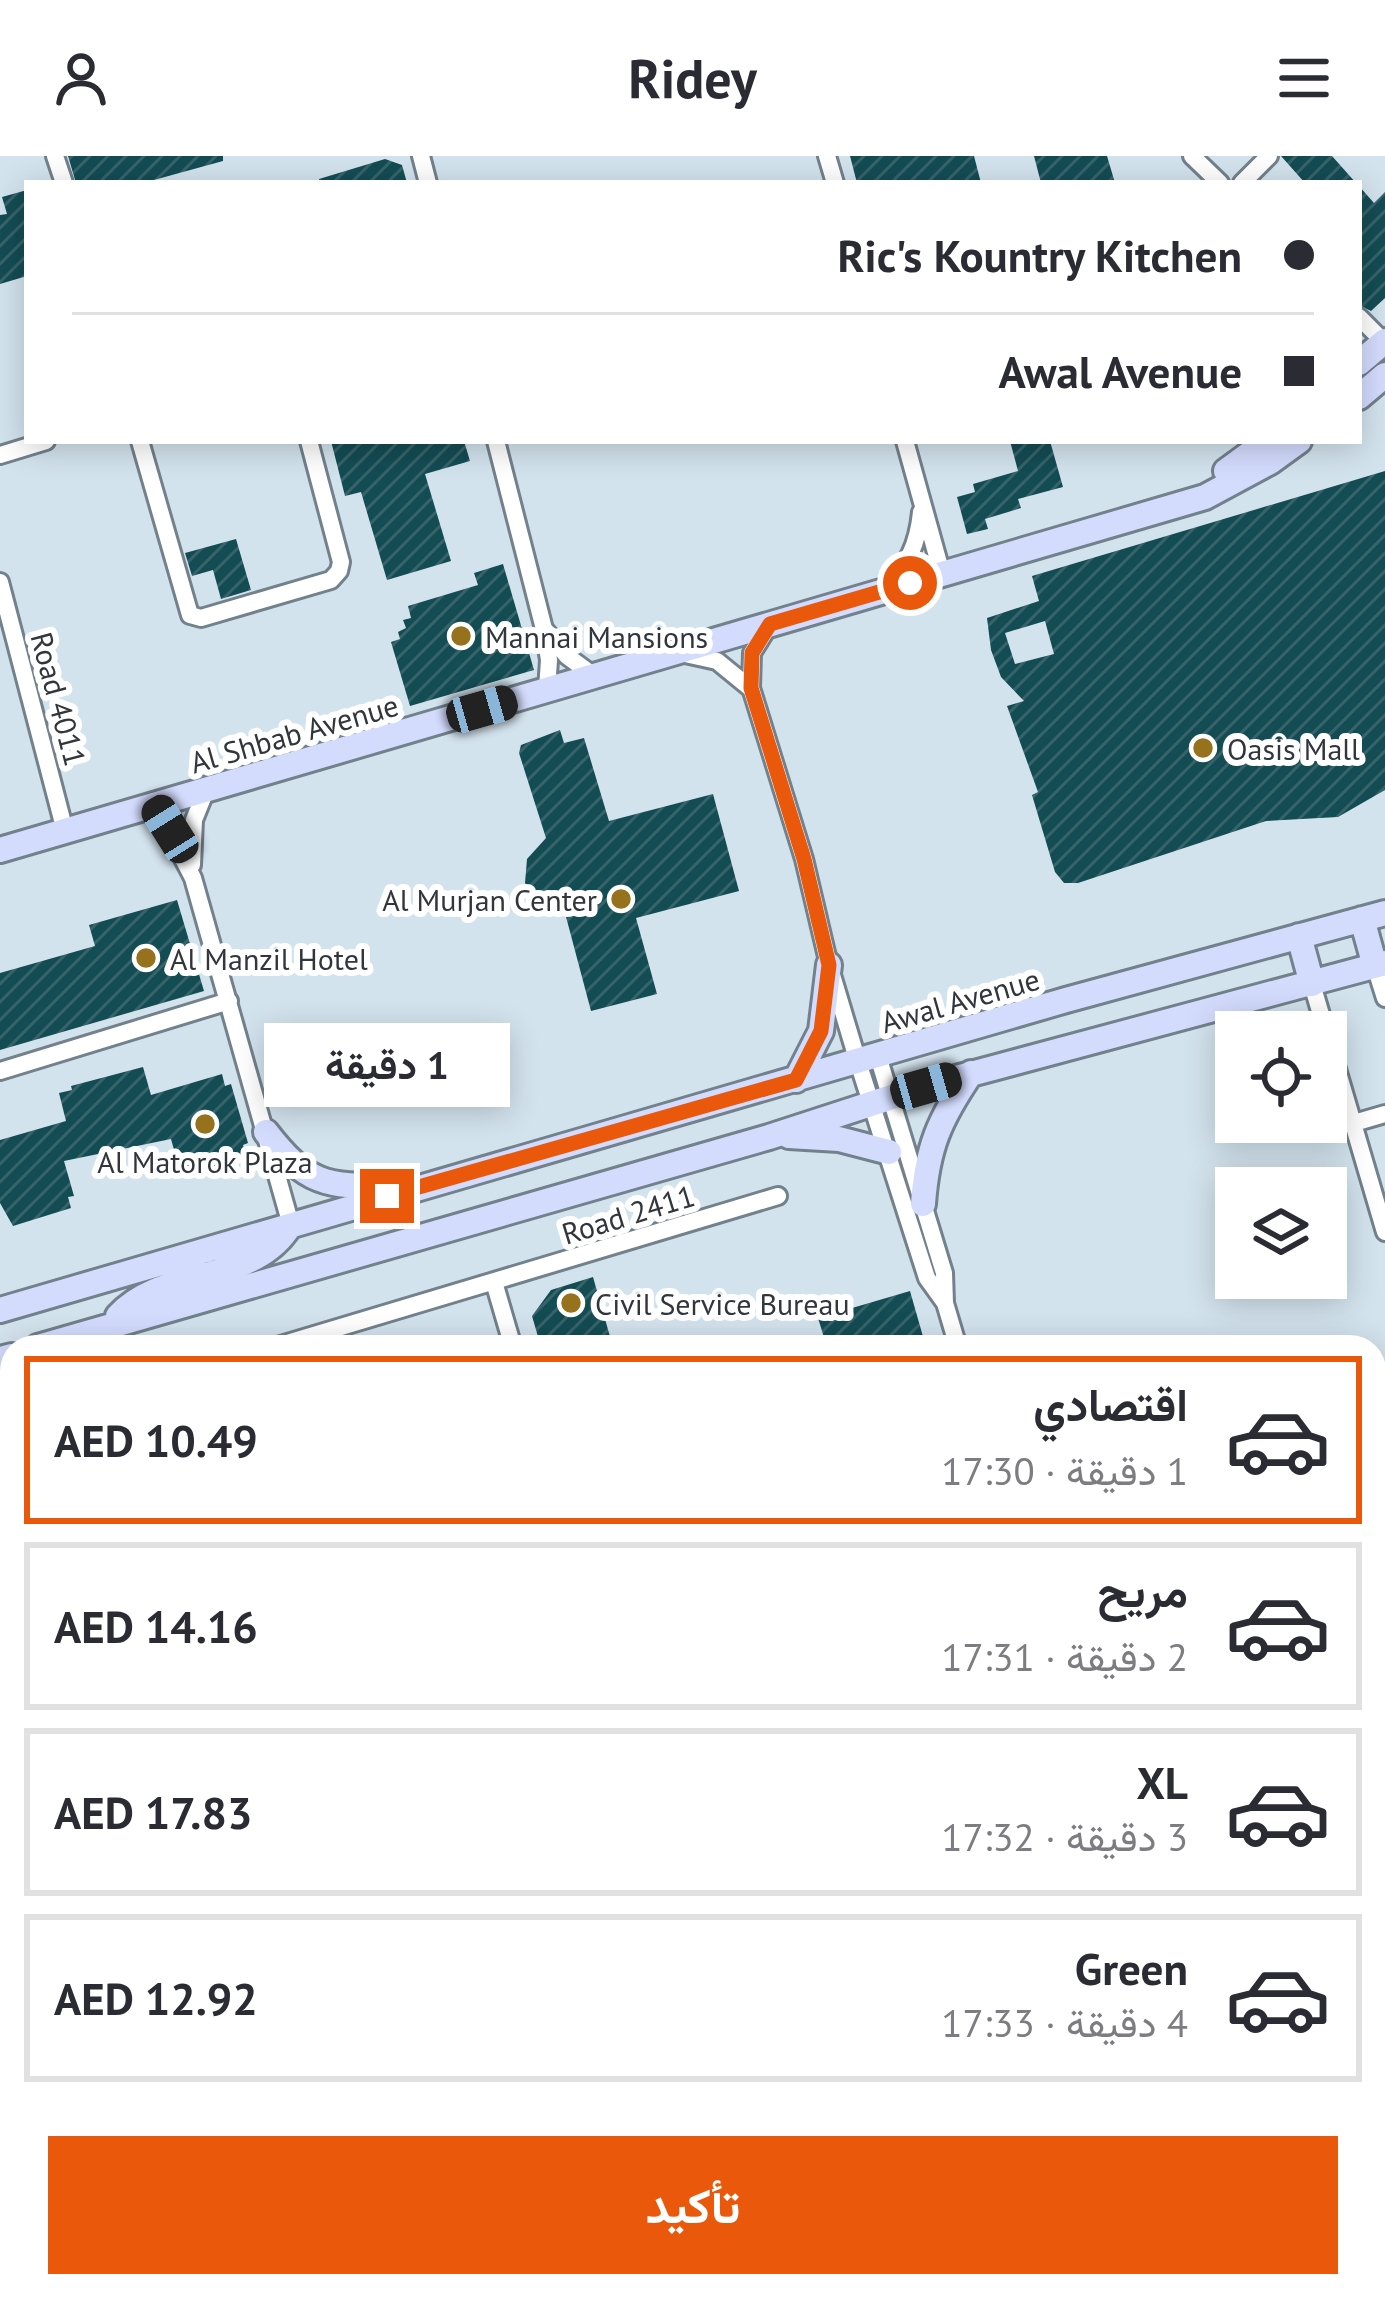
<!DOCTYPE html>
<html lang="ar">
<meta charset="utf-8">
<style>
body{margin:0;font-family:"PT Sans",Vazirmatn,sans-serif;background:#f2f2f3;color:#2b2b33;direction:rtl;height:100vh;display:flex;flex-direction:column;font-size:45px;white-space:nowrap}
*{box-sizing:border-box;margin:0}
p{font-size:39px;color:#7c7c81}
.icon{flex:none;width:66px;height:66px;fill:none;stroke:currentColor;stroke-width:2;stroke-linecap:round;stroke-linejoin:round}
.map{position:relative;flex:1;overflow:hidden;direction:ltr}
.drawer{position:absolute;left:0px;top:1179px;width:1386px;height:963px;display:flex;flex-direction:column;background:#fff;border-radius:36px 36px 0 0;box-shadow:0 6px 30px #0003;direction:rtl}
.drawer>*{flex:none}
.banner{position:absolute;left:24px;top:24px;width:1338px;height:264px;border-radius:0px;box-shadow:0 6px 30px #0003;direction:rtl;display:grid;align-content:center;height:264px;padding:0 48px;background:#fff}
.fabs{position:absolute;left:1215px;top:855px;display:grid;gap:24px}
.fabs a{display:grid;place-items:center;width:132px;height:132px;border-radius:0px;background:#fff;box-shadow:0 6px 30px #0003;font-size:60px}
.end{position:absolute;width:54px;height:54px;margin:-27px;border:15px solid #ea580c;background:#fff;box-shadow:0 0 0 6px #fff}
.from{border-radius:50%}
.bubble{position:absolute;height:84px;border-radius:0px;background:#fff;box-shadow:0 6px 30px #0003;font-size:39px;font-weight:700;line-height:84px;text-align:center;direction:rtl}
.car{position:absolute;width:36px;height:72px;margin:-36px -18px;border-radius:15px;box-shadow:0 0 9px 3px #0007;background:linear-gradient(#222 24%,#8ab4d8 0 40%,#222 0 76%,#8ab4d8 0 86%,#222 0)}
.banner b{display:flex;align-items:center;gap:42px;height:114px;font-size:45px}
.banner b+b{border-top:3px solid #e1e1e2}
.banner i{width:30px;height:30px;background:#2b2b33}
ul{padding:21px 0 0;list-style:none}
li{display:flex;align-items:center;gap:36px;height:168px;margin:0 24px 18px;padding:0 24px;border:6px solid #e1e1e2;border-radius:0px}
li div{flex:1}
li b{display:block;font-size:45px}
li em{font-style:normal;font-weight:700}
li.on{border-color:#ea580c}
li>.icon{width:108px;height:108px;stroke-width:1.5}
.action{display:flex;gap:24px;margin-top:auto;padding:24px 48px}
.action a{flex:1;height:138px;border-radius:0px;background:#ea580c;color:#fff;font-size:48px;font-weight:700;line-height:138px;text-align:center}
header{display:flex;justify-content:space-between;align-items:center;height:156px;padding:0 48px;background:#fff;font-size:54px;font-weight:700}
.map>svg:first-child{display:block}
</style>
<header><svg class="icon" aria-label="menu" viewBox="0 0 24 24"><path d="M4 6h16M4 12h16M4 18h16"/></svg>Ridey<svg class="icon" aria-label="person" viewBox="0 0 24 24"><circle cx="12" cy="8" r="4"/><path d="M4 21q1-7 8-7t8 7"/></svg></header>
<div class="map">
<svg width="1385" height="2141" viewBox="0 0 1385 2141">
<defs>
<pattern id="building-hatch" width="6" height="6" patternUnits="userSpaceOnUse" patternTransform="scale(3)"><rect width="6" height="6" fill="#144c54"/><path d="M-1 1l2-2M0 6l6-6M5 7l2-2" fill="none" stroke="#37646a"/></pattern>
</defs>
<rect width="100%" height="100%" fill="#d3e3ee"/>
<path fill="url(#building-hatch)" fill-rule="evenodd" d="M68,0h155v5l-80,22h-67z
M850,0h124l7,27h-124z
M1034,0h73l8,27h-74z
M1281,0h51l24,27h-51z
M385,3l17,6 5,18h-88v-4z
M1359,30l15,17 11,-11v106l-14,13 -12,-6z
M27,34v86l-27,8v-69l7,-1 -5,-17z
M331,285h133l6,20 -45,13 26,87 -64,19 -26,-88 -16,4z
M1010,285h40l13,46 -45,12 3,9 -36,11 3,10 -21,5 -10,-37 18,-5 -2,-8 45,-13z
M1385,315v319l-47,27 -72,4 -188,62h-14l-9,-11 -23,-77 6,-3 -31,-86 17,-5 -23,-24 -10,-27 -4,-32 52,-17 -7,-25zM1045,465l9,33 -39,10 -10,-31z
M236,383l15,51 -30,9 -8,-29 -21,6 -7,-23z
M503,408l31,106 -124,36 -19,-64 9,-3 -2,-7 8,-4 -3,-8 8,-2 -3,-12 70,-21 -4,-12z
M560,574l4,13 20,-5 25,83 104,-27 26,97 -103,27 21,76 -66,17 -26,-98 -27,-10 -13,-20 2,-24 19,-21 -27,-85 2,-8z
M177,744l27,91 -204,59v-77l95,-27 -6,-21z
M143,911l8,28 71,-21 3,12 6,-2 17,59 -5,2 3,11 -59,18 -3,-12 -6,2 -7,-25 -107,22 10,35 -6,1 3,11 -58,18 -13,-23v-63l66,-19 -7,-28 13,-3 -1,-4z
M593,1121l20,70h-72l-9,-31 19,-26z
M910,1135l16,56h-99l-9,-29z"/>
<g fill="none" stroke-linecap="round" stroke-linejoin="round">
<defs>
<path id="street" d="M55,0l9,27
M421,0l7,27
M827,0l8,27
M1192,0l28,27
M1242,27l27,-27
M1359,161l26,26
M140,285l50,174 11,3 130,-38 8,-9 2,-9 -32,-121
M496,285l48,188 5,31 -2,30
M905,285l37,133
M0,299l46,-14
M0,426l65,249
M884,432c24,-21 34,-45 37,-76
M770,468l-18,29 -1,35 53,171 25,106 29,97 69,216 18,25
M545,474l22,26 27,20
M685,498l32,7 33,27
M155,649l38,73 98,347
M192,709l2,-45 12,-30
M1375,810l10,32
M1312,828l73,248
M878,900l66,217 1,30 13,44
M0,915l229,-70
M1354,967l31,-9
M494,1126l19,65
M274,1191l504,-151
M0,1273l12,-3
M0,1348l12,40
M1374,1554l11,-2
M1374,1676l11,-3
M0,1789l12,-3
M1231,2130l3,11
M25,2141l7,-11
M374,2141l38,-11"/>
<path id="secondary" d="M1359,207l26,-22
M1359,241l26,-22
M1226,315l41,-30
M0,694l1205,-353 65,-35 29,-21
M1362,763l13,47
M1299,780l13,48
M796,924l25,-49 8,-66
M266,976c40,52 60,55 124,54
M789,980l50,3 50,13
M923,1048c4,-56 16,-84 48,-131
M0,1154l1066,-310 319,-87
M118,1160c43,-48 131,-31 169,-86
M38,1191l731,-210 157,-51 459,-123
M0,1203l12,-3"/>
</defs>
<use href="#street" stroke="#72818b" stroke-width="22"/>
<use href="#secondary" stroke="#72818b" stroke-width="30"/>
<use href="#street" stroke="#fff" stroke-width="16"/>
<use href="#secondary" stroke="#d4dcfe" stroke-width="24"/>
</g>
<g fill="none" stroke-linecap="round" stroke-linejoin="round">
<path stroke="#ea580c" stroke-width="15" d="M387,1040l409,-116 25,-49 8,-66 -25,-106 -53,-171 1,-35 18,-29 140,-41"/>
</g>
<g fill="#97721c" stroke="#fff" stroke-width="4.5">
<circle cx="461" cy="480" r="12"/>
<circle cx="1203" cy="592" r="12"/>
<circle cx="621" cy="743" r="12"/>
<circle cx="146" cy="802" r="12"/>
<circle cx="205" cy="968" r="12"/>
<circle cx="571" cy="1147" r="12"/>
</g>
<g text-anchor="middle" dominant-baseline="central" stroke-width="12" stroke-linejoin="round" paint-order="stroke">
<g font-size="30" fill="#30363b" stroke="#fff" text-anchor="start">
<text x="485" y="480">Mannai Mansions</text>
<text x="1227" y="592">Oasis Mall</text>
<text x="597" y="743" text-anchor="end">Al Murjan Center</text>
<text x="170" y="802">Al Manzil Hotel</text>
<text x="205" y="1005" text-anchor="middle">Al Matorok Plaza</text>
<text x="595" y="1147">Civil Service Bureau</text>
</g>
<g font-size="30" fill="#30363b" stroke="#fff">
<text transform="translate(59 543) rotate(75)">Road 4011</text>
<text transform="translate(294 577) rotate(-16)">Al Shbab Avenue</text>
<text transform="translate(960 844) rotate(-16)">Awal Avenue</text>
<text transform="translate(628 1058) rotate(-17)">Road 2411</text>
</g>
</g>
</svg>
<div class="fabs">
<a><svg class="icon" aria-label="locate" viewBox="0 0 24 24"><circle cx="12" cy="12" r="6"/><path d="M12 2v4M12 18v4M2 12h4M18 12h4"/></svg></a>
<a><svg class="icon" aria-label="layers" viewBox="0 0 24 24"><path d="M12 4l9 5-9 5-9-5zM3 14l9 5 9-5"/></svg></a>
</div>
<i class="end from" style="left:910px;top:427px"></i>
<i class="end" style="left:387px;top:1040px"></i>
<div class="bubble" style="left:264px;top:867px;width:246px">1 دقيقة</div>
<i class="car" style="left:482px;top:553px;rotate:74deg"></i>
<i class="car" style="left:170px;top:673px;rotate:328deg"></i>
<i class="car" style="left:926px;top:930px;rotate:74deg"></i>
<div class="banner">
<b><i class="from"></i>Ric's Kountry Kitchen</b>
<b><i></i>Awal Avenue</b>
</div>
<section class="drawer">
<ul>
<li class="on"><svg class="icon" aria-label="car" viewBox="0 0 24 24"><path d="M5 17H2v-5l4-1 3-4h7l3 4 3 1v5h-3M9 17h6M6 11h13"/><circle cx="7" cy="17" r="2"/><circle cx="17" cy="17" r="2"/></svg><div><b>اقتصادي</b><p>1 دقيقة · 17:30</p></div><em>AED 10.49</em></li>
<li><svg class="icon" aria-label="car" viewBox="0 0 24 24"><path d="M5 17H2v-5l4-1 3-4h7l3 4 3 1v5h-3M9 17h6M6 11h13"/><circle cx="7" cy="17" r="2"/><circle cx="17" cy="17" r="2"/></svg><div><b>مريح</b><p>2 دقيقة · 17:31</p></div><em>AED 14.16</em></li>
<li><svg class="icon" aria-label="car" viewBox="0 0 24 24"><path d="M5 17H2v-5l4-1 3-4h7l3 4 3 1v5h-3M9 17h6M6 11h13"/><circle cx="7" cy="17" r="2"/><circle cx="17" cy="17" r="2"/></svg><div><b>XL</b><p>3 دقيقة · 17:32</p></div><em>AED 17.83</em></li>
<li><svg class="icon" aria-label="car" viewBox="0 0 24 24"><path d="M5 17H2v-5l4-1 3-4h7l3 4 3 1v5h-3M9 17h6M6 11h13"/><circle cx="7" cy="17" r="2"/><circle cx="17" cy="17" r="2"/></svg><div><b>Green</b><p>4 دقيقة · 17:33</p></div><em>AED 12.92</em></li>
</ul>
<div class="action"><a>تأكيد</a></div>
</section>
</div>
